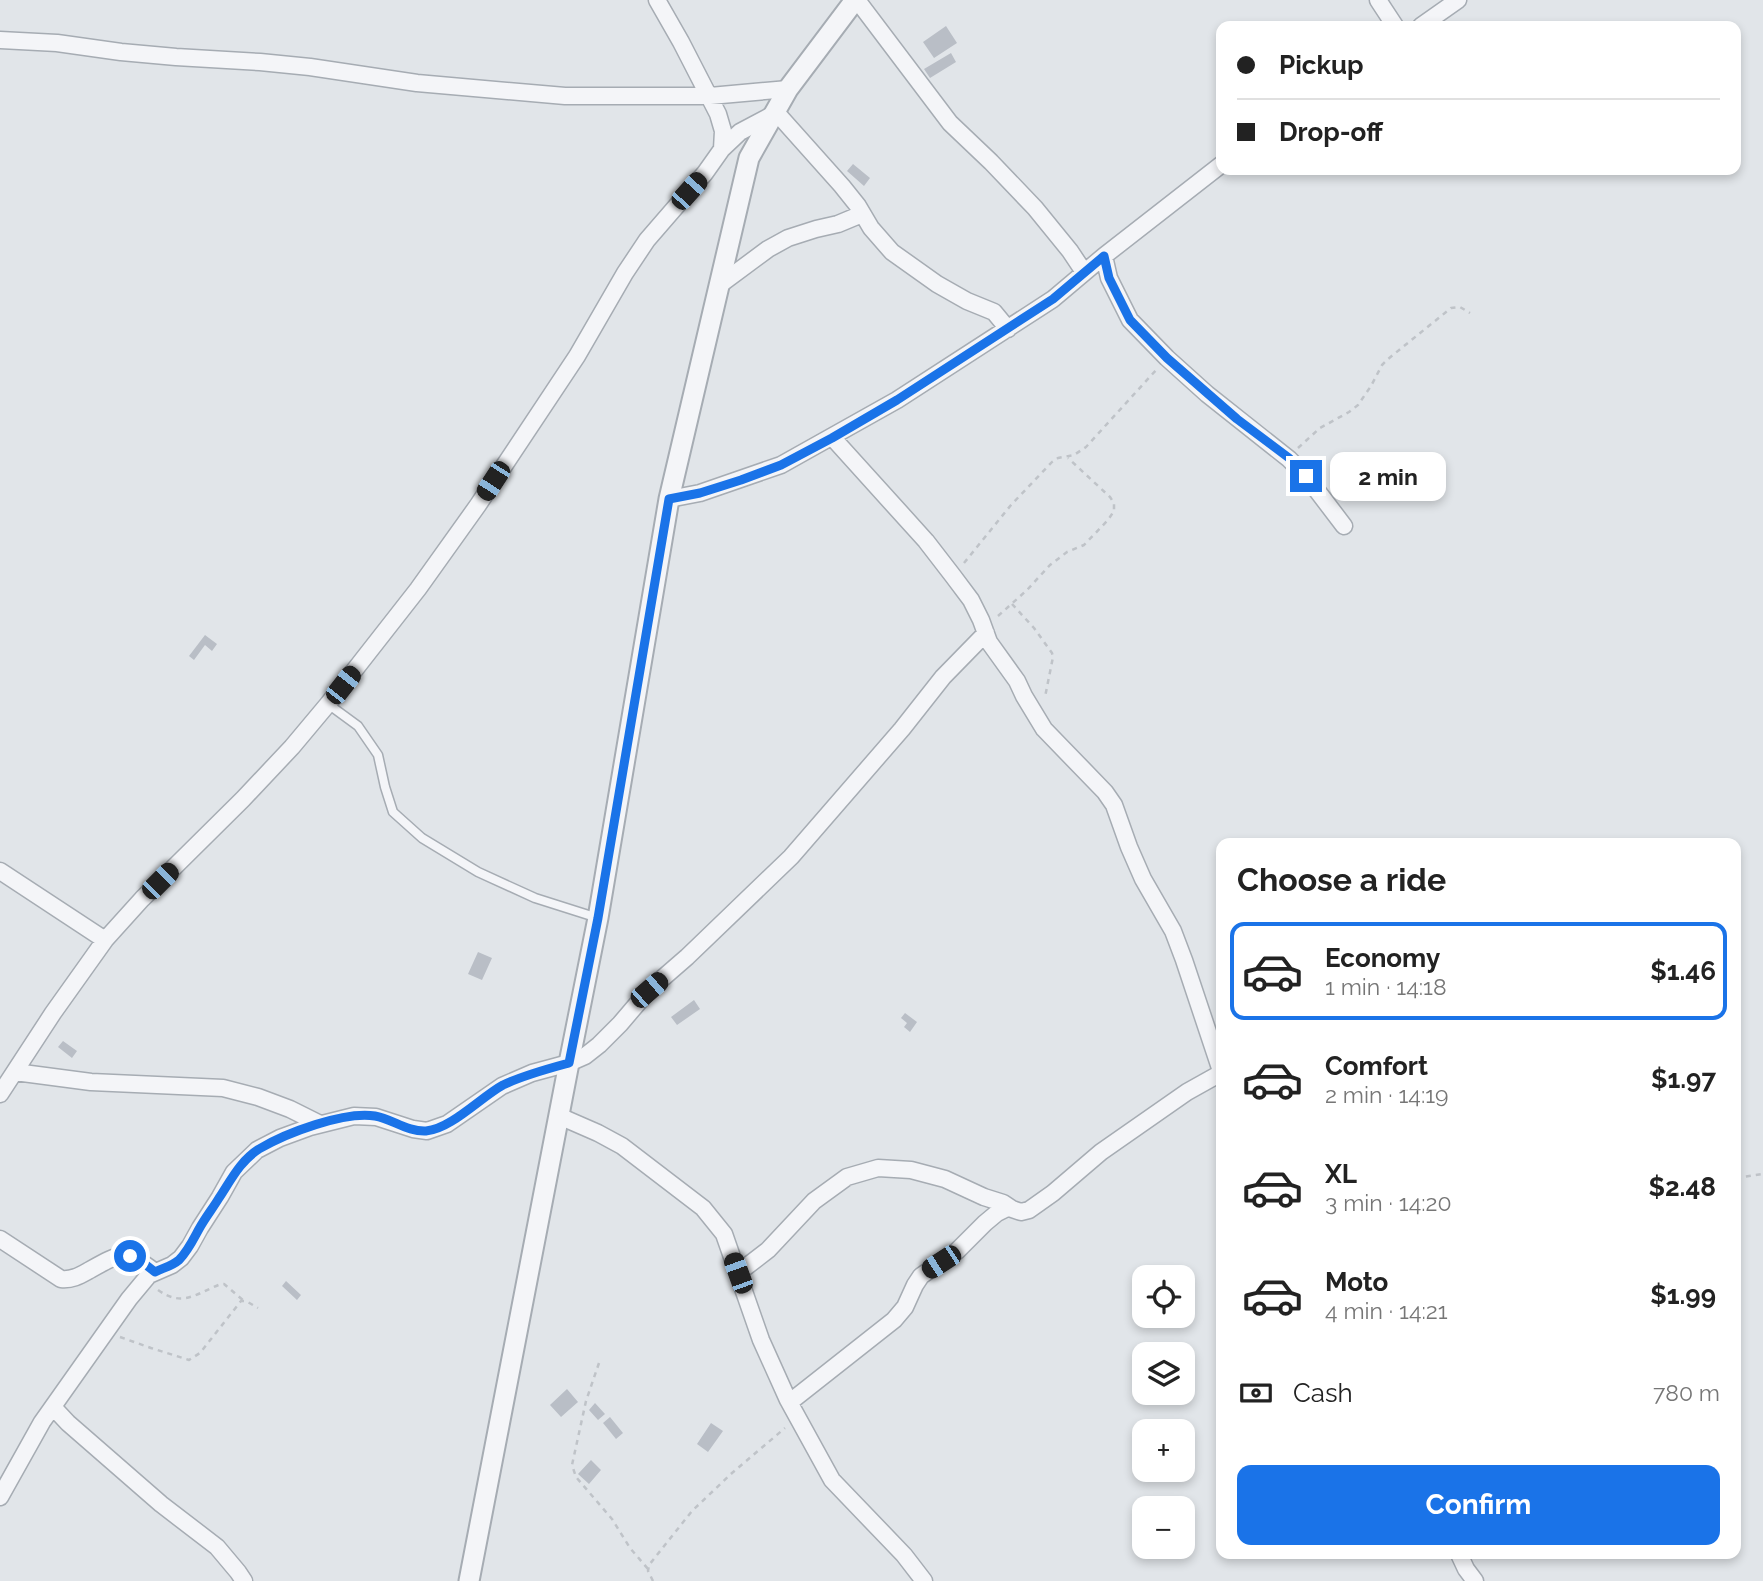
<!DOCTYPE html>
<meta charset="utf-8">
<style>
body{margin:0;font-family:Raleway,sans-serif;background:#f6f6f6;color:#222;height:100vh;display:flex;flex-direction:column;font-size:26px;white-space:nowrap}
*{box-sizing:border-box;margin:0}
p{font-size:23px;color:#767676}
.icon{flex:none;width:38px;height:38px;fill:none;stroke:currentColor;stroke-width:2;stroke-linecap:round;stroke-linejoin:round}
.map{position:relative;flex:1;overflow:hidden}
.drawer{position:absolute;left:1216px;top:838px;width:525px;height:721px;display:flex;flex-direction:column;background:#fff;border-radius:14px;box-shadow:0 4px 10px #0003}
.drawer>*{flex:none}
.hud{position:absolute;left:1216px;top:21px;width:525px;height:154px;border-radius:14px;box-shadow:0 4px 10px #0003;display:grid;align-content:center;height:154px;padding:0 21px;background:#fff}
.buttons{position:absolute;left:1132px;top:1265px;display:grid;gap:14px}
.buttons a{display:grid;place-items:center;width:63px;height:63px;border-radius:14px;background:#fff;box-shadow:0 4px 10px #0003;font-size:35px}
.end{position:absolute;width:32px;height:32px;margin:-16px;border:9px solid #1a73e8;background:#fff;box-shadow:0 0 0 4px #fff}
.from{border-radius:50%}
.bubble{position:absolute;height:49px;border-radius:14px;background:#fff;box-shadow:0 4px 10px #0003;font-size:23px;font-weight:700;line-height:49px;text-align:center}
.car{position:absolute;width:21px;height:42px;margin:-21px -10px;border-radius:9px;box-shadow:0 0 5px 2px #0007;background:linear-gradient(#222 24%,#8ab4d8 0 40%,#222 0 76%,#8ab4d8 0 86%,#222 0)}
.hud b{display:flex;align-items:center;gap:24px;height:66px;font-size:26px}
.hud b+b{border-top:2px solid #e0e0e0}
.hud i{width:18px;height:18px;background:#222}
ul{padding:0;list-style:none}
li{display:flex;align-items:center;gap:21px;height:98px;margin:0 14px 10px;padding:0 7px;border:4px solid transparent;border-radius:14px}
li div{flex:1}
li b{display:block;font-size:26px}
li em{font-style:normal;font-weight:700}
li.current{border-color:#1a73e8}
li>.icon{width:63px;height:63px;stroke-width:1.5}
h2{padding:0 21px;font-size:32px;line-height:84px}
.pay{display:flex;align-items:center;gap:18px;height:77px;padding:0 21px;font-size:26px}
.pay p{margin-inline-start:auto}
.cta{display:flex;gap:14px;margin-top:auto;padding:14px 21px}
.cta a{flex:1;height:80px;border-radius:14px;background:#1a73e8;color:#fff;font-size:28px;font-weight:700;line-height:80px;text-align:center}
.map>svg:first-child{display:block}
</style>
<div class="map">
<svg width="1763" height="1581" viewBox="0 0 1763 1581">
<rect width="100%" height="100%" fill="#e1e5e9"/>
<path fill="#b9bec6" d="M946,26l11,17 -23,15 -11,-16z
M951,53l5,9 -26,16 -6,-9z
M853,164l17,14 -6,8 -17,-15z
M205,635l12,9 -5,7 -7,-6 -11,15 -5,-4z
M478,952l14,6 -10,22 -14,-6z
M694,1000l6,9 -23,16 -6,-8z
M905,1013l12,9 -7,10 -6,-5 3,-4 -6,-5z
M63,1041l14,10 -5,7 -14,-11z
M286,1281l15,14 -4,5 -15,-14z
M567,1389l11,13 -17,15 -11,-12z
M595,1403l10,11 -7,6 -9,-10z
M610,1417l13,16 -7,6 -13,-16z
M711,1423l12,8 -15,21 -11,-8z
M591,1460l10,10 -12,14 -11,-10z"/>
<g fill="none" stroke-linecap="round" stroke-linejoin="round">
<defs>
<path id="service" d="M328,704l30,22 20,29 7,32 8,25 29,26 56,34 57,26 63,20"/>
<path id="minor" d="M657,0l24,42 37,72 5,17 -1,18
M857,0l93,123 41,39 44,46 35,43 14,21
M1378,0l17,26
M1421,26l37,-26
M0,40l57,3 64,9 55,5 84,5 50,5 107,16 148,13h145l78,-7
M775,111l67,75 16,20 13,22 21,24 45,32 30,17 27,11 14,17
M1104,256l5,22 21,42 37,38 40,36 82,65 17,17 38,50
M718,286l50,-37 20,-11 28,-9 22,-5 24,-10
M832,437l94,104 27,35 18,24 10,20 8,22 28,39 7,15 20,33 61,63 9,13 15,42 14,32 30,52 11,29 38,114
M669,499l31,-6 81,-28 116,-65 156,-101 51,-43 118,-92
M0,871l105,69
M15,1072l76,10 132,6 35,9 32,12 30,15
M0,1094l53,-81 52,-73 37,-41 101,-100 49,-52 36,-43 90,-115 60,-84 99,-149 48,-83 22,-33 58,-67 17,-24 18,-17 32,-17
M559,1116l39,17 24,13 81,62 21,26 37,106 27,60 44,80 72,75 20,26
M0,1239l61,40c11,1 18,-3 27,-8 32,-18 37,-22 67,1
M738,1273l30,-23 46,-49 33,-24 31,-9 33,2 34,9 39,18 19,6 9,6 9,3 8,-2 24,-17 48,-41 86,-60 34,-19
M790,1402l104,-82 11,-13 10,-22 6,-9 36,-25 28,-28 12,-10 12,-6
M53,1407l15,16 93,81 56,43 21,25 6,9
M0,1497l42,-75 87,-123 20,-24 23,-10 9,-7 9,-12 10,-18 20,-31 14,-25 23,-22 23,-12 30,-11 44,-11 22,1 37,12 14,2 20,-7 55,-38 30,-13 37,-10 16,-7 14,-11 21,-21 29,-34 38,-33 104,-100 111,-128 41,-52 43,-44
M1459,1554l7,15 9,12"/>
<path id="tertiary" d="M469,1581l100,-518 29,-145 71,-419 80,-341 39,-69 67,-89"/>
</defs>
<use href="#service" stroke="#a6acb3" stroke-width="11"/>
<use href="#minor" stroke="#a6acb3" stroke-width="19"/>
<use href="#tertiary" stroke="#a6acb3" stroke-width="23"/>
<path stroke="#bfc3c8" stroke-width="2.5" stroke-dasharray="5 5" stroke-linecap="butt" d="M1298,448l22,-20 29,-16 9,-7 13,-19 11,-21 6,-6 63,-51 9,-1 10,6
M964,563l47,-58 41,-43 6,-4 16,-3 12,-8 71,-78
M1012,604l22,24 18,25 1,4 -8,40
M998,616l29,-26 23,-25 17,-13 17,-7 24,-25 6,-9v-8l-4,-6 -42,-39
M1736,1178l27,-4
M158,1290c25,18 39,3 63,-6h3l20,17
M120,1337l31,11 38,12 11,-7 41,-52h5l12,7
M599,1363l-13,38 -14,64 4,12 36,42 18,29 18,21
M653,1581l-5,-10 1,-6 43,-54 40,-38 53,-45"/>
<use href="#service" stroke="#f4f5f8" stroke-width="8"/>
<use href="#minor" stroke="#f4f5f8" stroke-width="16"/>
<use href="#tertiary" stroke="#f4f5f8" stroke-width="19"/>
</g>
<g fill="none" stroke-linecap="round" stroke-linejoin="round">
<path stroke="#1a73e8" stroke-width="9" d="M130,1256l11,5 14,11c8,-4 17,-6 24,-12 9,-9 14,-20 20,-31 6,-11 14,-21 20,-31 12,-18 21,-37 40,-49 27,-16 85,-38 116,-33 17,3 33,16 51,15 25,-2 55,-34 77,-46 21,-10 44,-16 66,-22l29,-145 71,-419 31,-6 41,-13 40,-15 51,-27 65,-38 156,-101 51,-43 5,22 21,42 37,38 70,61 52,39 17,18"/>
</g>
</svg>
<div class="buttons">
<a><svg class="icon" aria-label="locate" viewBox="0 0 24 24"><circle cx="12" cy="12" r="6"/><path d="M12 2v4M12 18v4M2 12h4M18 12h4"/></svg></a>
<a><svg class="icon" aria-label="layers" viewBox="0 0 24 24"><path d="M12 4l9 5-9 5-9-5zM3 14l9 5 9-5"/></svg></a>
<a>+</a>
<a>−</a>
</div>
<i class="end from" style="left:130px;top:1256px"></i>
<i class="end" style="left:1306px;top:476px"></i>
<div class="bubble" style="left:1330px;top:452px;width:116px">2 min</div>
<i class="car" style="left:689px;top:191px;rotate:42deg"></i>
<i class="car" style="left:493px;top:481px;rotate:213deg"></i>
<i class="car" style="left:343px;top:685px;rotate:38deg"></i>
<i class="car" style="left:160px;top:881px;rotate:45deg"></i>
<i class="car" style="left:649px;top:990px;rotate:49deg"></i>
<i class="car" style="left:941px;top:1262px;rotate:237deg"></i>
<i class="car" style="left:738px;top:1273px;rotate:340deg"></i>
<div class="hud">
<b><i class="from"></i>Pickup</b>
<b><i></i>Drop-off</b>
</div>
<section class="drawer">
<h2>Choose a ride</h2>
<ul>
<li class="current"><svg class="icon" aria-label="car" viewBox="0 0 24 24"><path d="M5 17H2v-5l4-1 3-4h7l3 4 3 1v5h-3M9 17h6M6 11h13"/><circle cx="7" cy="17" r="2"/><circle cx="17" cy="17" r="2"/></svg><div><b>Economy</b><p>1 min · 14:18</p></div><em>$1.46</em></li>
<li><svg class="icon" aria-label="car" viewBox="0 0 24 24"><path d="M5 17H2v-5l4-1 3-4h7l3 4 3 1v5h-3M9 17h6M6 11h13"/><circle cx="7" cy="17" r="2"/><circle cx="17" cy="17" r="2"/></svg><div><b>Comfort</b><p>2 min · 14:19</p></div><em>$1.97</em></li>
<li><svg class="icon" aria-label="car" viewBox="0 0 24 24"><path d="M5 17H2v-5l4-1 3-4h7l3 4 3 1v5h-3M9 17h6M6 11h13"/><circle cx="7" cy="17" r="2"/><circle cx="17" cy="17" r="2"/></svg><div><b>XL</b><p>3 min · 14:20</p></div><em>$2.48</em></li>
<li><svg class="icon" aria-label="car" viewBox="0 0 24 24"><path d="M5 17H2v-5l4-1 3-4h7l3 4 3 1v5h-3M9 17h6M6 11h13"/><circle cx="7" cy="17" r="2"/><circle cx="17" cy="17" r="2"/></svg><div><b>Moto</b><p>4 min · 14:21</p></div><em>$1.99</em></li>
</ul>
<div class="pay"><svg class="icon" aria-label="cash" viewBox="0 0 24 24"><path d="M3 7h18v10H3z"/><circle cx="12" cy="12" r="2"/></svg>Cash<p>780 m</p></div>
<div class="cta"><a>Confirm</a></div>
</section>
</div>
